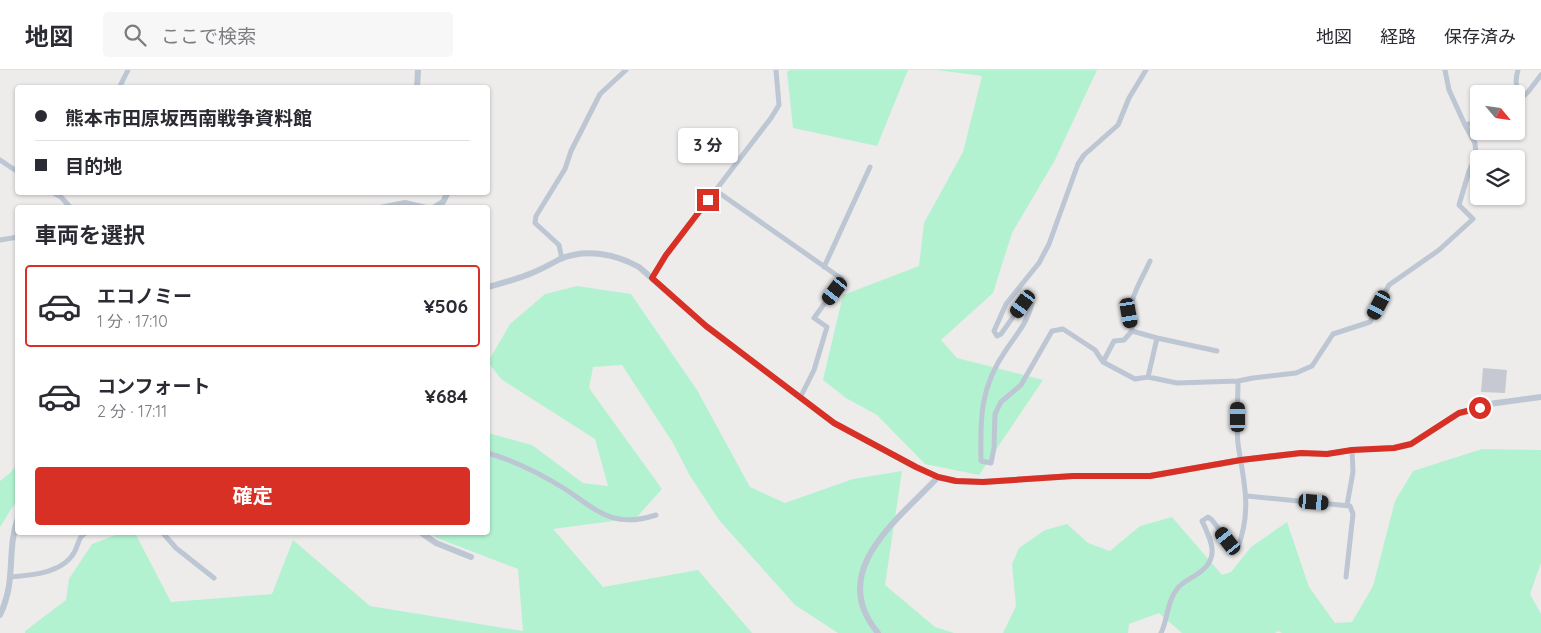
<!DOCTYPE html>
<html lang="ja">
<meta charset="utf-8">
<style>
body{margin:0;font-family:Quicksand,"Noto Sans JP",sans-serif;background:#f7f7f7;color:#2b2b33;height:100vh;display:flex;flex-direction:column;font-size:19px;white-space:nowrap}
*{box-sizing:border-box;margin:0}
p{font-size:16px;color:#7c7c81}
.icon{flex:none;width:28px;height:28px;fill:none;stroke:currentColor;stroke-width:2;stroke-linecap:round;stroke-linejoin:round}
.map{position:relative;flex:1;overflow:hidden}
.details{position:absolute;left:15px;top:135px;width:475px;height:330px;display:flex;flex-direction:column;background:#fff;border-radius:5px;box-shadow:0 1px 4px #0004}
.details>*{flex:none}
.hud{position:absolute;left:15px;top:15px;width:475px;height:110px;border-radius:5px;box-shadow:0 1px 4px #0004;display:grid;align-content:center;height:110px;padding:0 20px;background:#fff}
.needle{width:32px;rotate:119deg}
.controls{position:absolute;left:1470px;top:15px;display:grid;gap:10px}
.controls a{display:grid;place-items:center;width:55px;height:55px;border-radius:5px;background:#fff;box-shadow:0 1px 4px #0004;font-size:25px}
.end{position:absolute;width:22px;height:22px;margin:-11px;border:6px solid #d93025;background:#fff;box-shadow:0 0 0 2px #fff}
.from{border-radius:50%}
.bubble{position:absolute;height:35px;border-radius:5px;background:#fff;box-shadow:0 1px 4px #0004;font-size:16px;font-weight:700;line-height:35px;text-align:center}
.car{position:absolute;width:15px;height:30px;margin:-15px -8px;border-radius:6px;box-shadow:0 0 4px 1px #0007;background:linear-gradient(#222 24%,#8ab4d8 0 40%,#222 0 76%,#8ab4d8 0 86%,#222 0)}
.hud b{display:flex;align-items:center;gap:18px;height:48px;font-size:19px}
.hud b+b{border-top:1px solid #e1e1e2}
.hud i{width:12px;height:12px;background:#2b2b33}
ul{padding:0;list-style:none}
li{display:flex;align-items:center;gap:15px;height:82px;margin:0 10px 8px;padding:0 10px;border:2px solid transparent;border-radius:5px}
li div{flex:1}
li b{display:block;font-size:19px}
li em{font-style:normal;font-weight:700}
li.on{border-color:#d93025}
li>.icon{width:45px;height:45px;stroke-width:1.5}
h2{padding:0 20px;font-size:22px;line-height:60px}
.button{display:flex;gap:10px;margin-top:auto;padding:10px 20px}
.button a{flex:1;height:58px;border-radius:5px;background:#d93025;color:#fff;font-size:20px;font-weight:700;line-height:58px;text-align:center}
header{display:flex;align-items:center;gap:30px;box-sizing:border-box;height:70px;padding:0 25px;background:#fff;border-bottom:1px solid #e1e1e2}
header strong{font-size:24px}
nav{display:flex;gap:28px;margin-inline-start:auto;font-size:18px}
.search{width:350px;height:45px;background:#f7f7f7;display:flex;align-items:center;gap:12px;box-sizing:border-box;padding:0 18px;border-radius:5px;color:#7c7c81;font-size:19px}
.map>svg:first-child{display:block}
</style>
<header>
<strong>地図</strong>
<div class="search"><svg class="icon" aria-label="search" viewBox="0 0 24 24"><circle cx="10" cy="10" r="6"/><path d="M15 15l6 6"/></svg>ここで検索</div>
<nav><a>地図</a><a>経路</a><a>保存済み</a></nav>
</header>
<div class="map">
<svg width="1541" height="563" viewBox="0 0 1541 563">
<rect width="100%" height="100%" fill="#eeebeb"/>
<path fill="#b3f2d1" d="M790,0h118l-31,76 -84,-18 -6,-56z
M937,0h160l-42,90 -43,73 -19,60 -52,47 16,18 86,22 -64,95 -54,-11 -48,-49 -31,-17 -23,-18 20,-85 76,-29 5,-43 39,-71 19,-76z
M577,216l54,8 66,96 53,97 35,16 68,-24 49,-8 -17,114 50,42 19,6h-116l-43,-28 -76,-85 -29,-44 -17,-33 -51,-78 -29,2 -4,21 73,101 -26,29 -83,11 50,58 95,-17 54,63h-727v-2l41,-31 3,-21 23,-35 32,-12 11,1 36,69 101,-8 21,-54 77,66 153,25 -5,-62 -81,-31 -7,-5 58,-1v-99l44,12 51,38 25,3 -13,-47 -94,-60 -13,-17 22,-38 35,-30z
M1482,379l59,1v113l-11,31 11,20v19h-259l-4,-2 -3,2h-93l-23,-20 -30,11 -1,9h-125l13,-27 -4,-42 7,-16 26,-18 22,-6 21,19 22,8 30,-25 32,-9 50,58 9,-3 20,-25 36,-25 22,65 26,36 17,-1 21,-36 22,-85 18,-30z
M17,394v36l-17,27v-46l10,-8z"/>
<path fill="#c6c9d2" d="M1483,298l24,2 -2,23 -24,-1z"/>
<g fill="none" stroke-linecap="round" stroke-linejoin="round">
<path stroke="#bdc6d3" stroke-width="5" d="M1146,0l-17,28 -11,27 -34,30 -6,9 -29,80 -10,19 -33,41 -12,27 3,5 4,-2 22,-31h9c-4,19 -16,32 -26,47 -26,37 -26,69 -25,111l10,2 3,-15 1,-34 6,-12 20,-17 31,-54 11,-2 32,21 8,12 32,17 13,-2 29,6 61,-2 15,-3 43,-5 16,-7 21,-32 37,-12 19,-37 50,-35 34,-31 -14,-14 10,-34 7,-15 -1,-13 -10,-18 -16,-35 -4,-20
M1518,0c-3,10 -3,18 5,27
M119,18l9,-18
M1516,33l12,-11 13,-17
M1465,55l14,-3
M0,90l18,12
M715,120l127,89 -28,39 13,9 -13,43 -14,28
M52,122l9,5 10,11
M0,170l18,-3
M562,189l-3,-14 -24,-22 1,-7 29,-47 6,-18 29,-57 26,-24
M1150,191c-12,27 -24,39 -18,70l25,7
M824,197l46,-100
M652,208l14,-23 105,-137 8,-13 -3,-35
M1103,292l11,-21 10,-1 8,-9
M1148,307l9,-39 60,13
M488,383c27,8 53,21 77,36 33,22 48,40 91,26
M1247,426l103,10 3,8 -7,63
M1347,435l6,-33 -1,-22
M162,462l14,16 38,30
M11,507c22,-2 53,-4 64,-26 4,-8 3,-14 12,-19
M1161,563c7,-14 6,-32 16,-44 4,-6 13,-10 19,-14 25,-16 16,-33 6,-54l6,-4 4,3 16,21 10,6c14,-38 6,-64 0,-103 -2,-20 0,-42 0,-63"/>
<path stroke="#bdc6d3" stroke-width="6" d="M417,18l1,-18
M380,138l25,-5 21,5
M433,138l10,-6 5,-10
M488,217c14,-4 30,-8 44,-14 10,-4 19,-9 28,-14 26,-11 56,-5 79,8l67,59 128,97 82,44 22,10 17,4 28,1 90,-6h77l91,-16 60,-7 26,1 25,-4 42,-2 17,-4 48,-31 30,-9 52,-7
M420,462l16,11 35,14
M0,545c17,-35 6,-64 18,-97
M878,563c-52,-62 21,-114 60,-156"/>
</g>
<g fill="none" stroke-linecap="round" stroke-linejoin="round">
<path stroke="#d93025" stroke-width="6" d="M708,130l-42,55 -14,23 54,48 128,97 82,44 22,10 18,4 27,1 90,-6h77l91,-16 60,-7 26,1 25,-4 42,-2 17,-4 48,-31 21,-5"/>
</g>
</svg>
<div class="controls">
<a><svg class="needle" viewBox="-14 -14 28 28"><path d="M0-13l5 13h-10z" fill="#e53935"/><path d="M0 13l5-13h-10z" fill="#7c7c81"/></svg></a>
<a><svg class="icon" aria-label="layers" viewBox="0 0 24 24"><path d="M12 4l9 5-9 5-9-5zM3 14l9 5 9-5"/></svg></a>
</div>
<i class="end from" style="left:1480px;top:338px"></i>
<i class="end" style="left:708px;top:130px"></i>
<div class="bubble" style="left:678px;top:58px;width:60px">3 分</div>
<i class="car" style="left:835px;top:221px;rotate:217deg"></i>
<i class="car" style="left:1023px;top:234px;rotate:216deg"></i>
<i class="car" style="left:1379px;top:235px;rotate:208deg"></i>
<i class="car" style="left:1129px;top:243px;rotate:170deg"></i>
<i class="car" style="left:1238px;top:347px;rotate:0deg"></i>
<i class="car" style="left:1314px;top:432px;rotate:95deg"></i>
<i class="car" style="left:1228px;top:471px;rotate:322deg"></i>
<div class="hud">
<b><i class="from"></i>熊本市田原坂西南戦争資料館</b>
<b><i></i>目的地</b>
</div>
<section class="details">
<h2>車両を選択</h2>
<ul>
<li class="on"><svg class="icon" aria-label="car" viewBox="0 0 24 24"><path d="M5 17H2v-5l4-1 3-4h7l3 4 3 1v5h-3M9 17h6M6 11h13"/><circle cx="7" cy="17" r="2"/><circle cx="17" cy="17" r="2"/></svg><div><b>エコノミー</b><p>1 分 · 17:10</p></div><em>¥506</em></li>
<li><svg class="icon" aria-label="car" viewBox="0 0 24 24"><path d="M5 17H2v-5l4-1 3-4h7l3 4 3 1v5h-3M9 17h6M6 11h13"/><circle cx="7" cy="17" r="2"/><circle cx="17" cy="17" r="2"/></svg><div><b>コンフォート</b><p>2 分 · 17:11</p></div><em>¥684</em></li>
</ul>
<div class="button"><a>確定</a></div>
</section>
</div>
